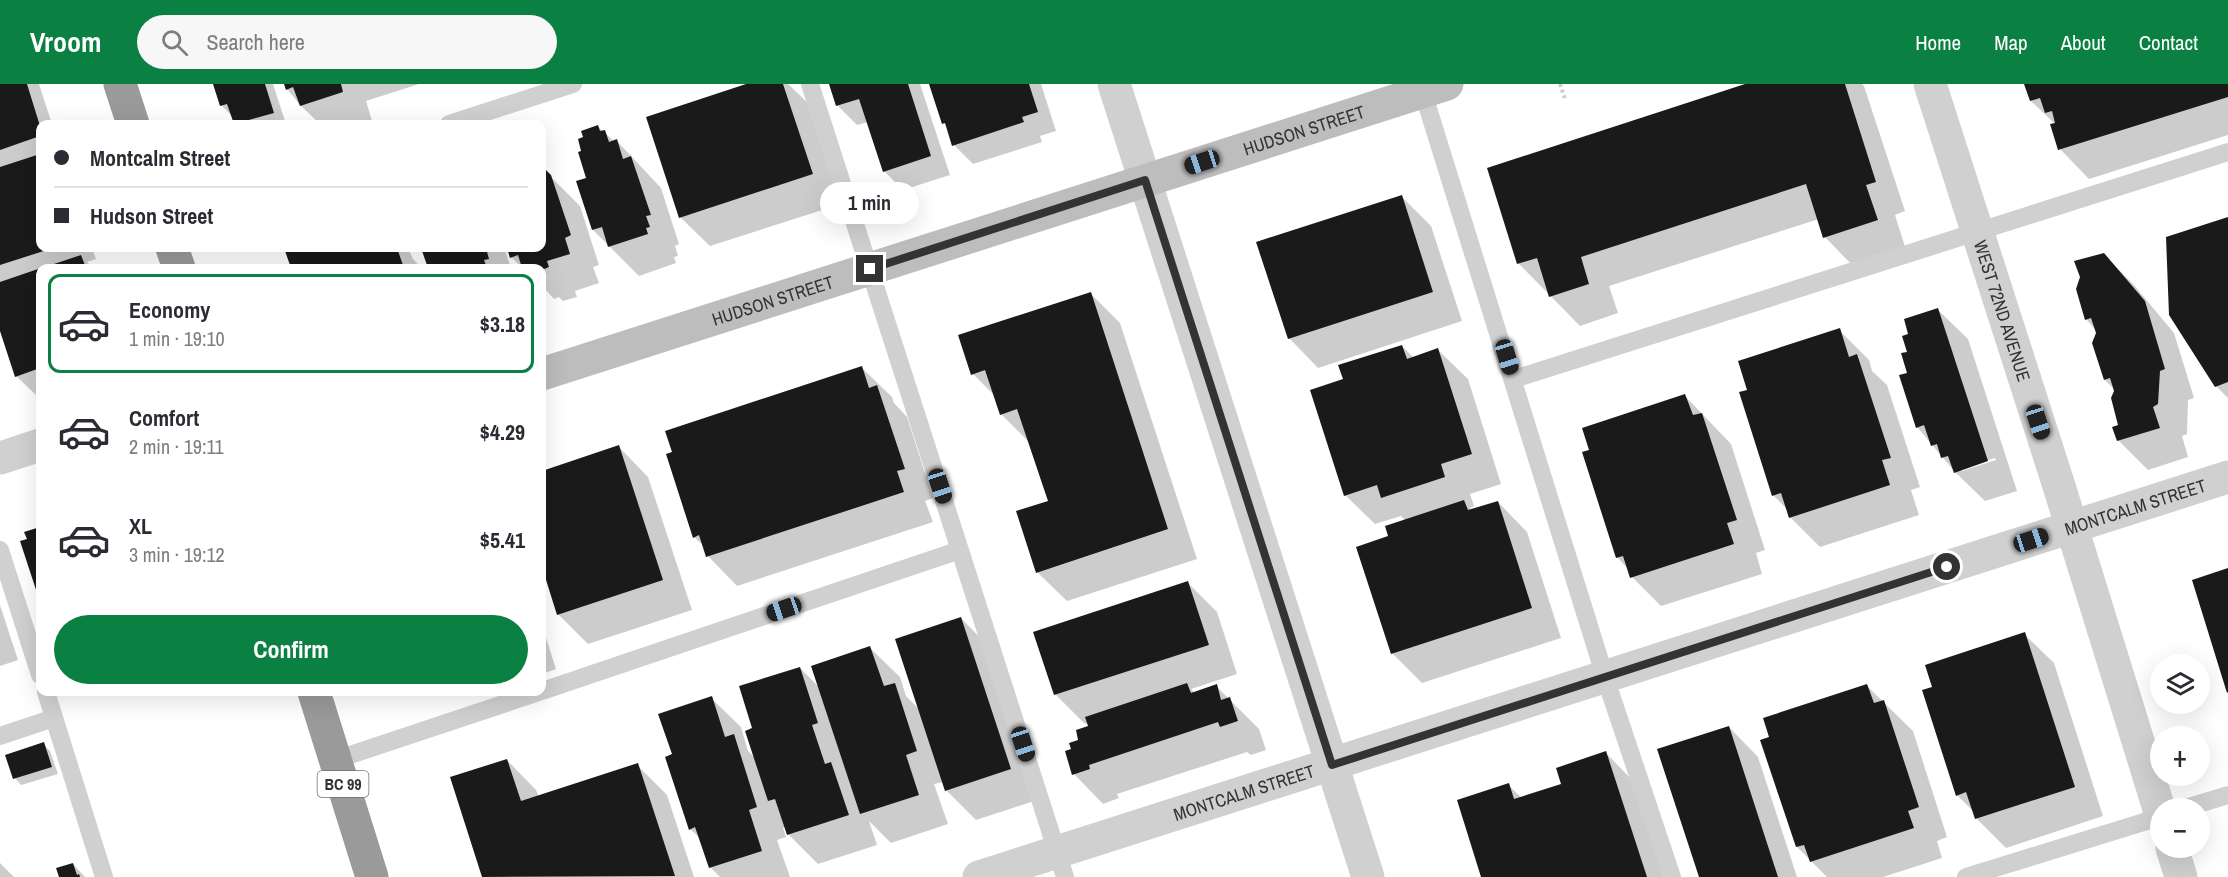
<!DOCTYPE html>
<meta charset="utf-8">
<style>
body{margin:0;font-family:"Archivo Narrow",sans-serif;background:#f7f7f7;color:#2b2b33;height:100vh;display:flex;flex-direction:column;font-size:22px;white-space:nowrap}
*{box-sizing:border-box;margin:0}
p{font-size:20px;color:#7c7c81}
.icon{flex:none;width:33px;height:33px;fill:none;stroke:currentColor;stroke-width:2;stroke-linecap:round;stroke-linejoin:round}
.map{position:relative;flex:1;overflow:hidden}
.sheet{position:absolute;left:36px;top:180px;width:510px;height:432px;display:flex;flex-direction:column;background:#fff;border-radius:12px;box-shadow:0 6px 24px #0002}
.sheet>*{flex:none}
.guide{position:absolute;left:36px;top:36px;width:510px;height:132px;border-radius:12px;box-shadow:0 6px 24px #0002;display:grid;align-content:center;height:132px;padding:0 18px;background:#fff}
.tools{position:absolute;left:2150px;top:570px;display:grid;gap:12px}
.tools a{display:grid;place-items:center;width:60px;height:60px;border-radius:50%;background:#fff;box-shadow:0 6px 24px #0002;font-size:30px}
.end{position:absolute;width:27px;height:27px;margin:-14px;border:8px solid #333;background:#fff;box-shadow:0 0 0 3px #fff}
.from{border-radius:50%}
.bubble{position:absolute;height:42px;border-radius:21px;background:#fff;box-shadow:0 6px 24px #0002;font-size:20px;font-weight:800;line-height:42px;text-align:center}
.car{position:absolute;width:18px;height:36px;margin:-18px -9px;border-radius:8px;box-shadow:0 0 4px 2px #0007;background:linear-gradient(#222 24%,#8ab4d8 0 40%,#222 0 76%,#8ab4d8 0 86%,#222 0)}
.guide b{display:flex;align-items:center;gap:21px;height:57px;font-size:22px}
.guide b+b{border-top:2px solid #e1e1e2}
.guide i{width:15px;height:15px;background:#2b2b33}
ul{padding:10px 0 0;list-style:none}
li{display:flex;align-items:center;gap:18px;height:99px;margin:0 12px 9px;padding:0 6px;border:3px solid transparent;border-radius:12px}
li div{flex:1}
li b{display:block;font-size:22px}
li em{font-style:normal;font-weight:800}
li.on{border-color:#0b8043}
li>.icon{width:54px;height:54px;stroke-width:1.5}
.button{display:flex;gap:12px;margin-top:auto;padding:12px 18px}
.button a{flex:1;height:69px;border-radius:36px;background:#0b8043;color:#fff;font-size:24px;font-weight:800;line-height:69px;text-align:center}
header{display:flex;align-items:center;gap:36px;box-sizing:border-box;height:84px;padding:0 30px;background:#0b8043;color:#fff}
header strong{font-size:28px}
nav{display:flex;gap:33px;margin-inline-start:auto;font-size:21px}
.search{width:420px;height:54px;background:#f7f7f7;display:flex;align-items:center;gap:15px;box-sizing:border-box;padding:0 21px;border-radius:33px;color:#7c7c81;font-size:22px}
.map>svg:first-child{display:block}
</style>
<header>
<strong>Vroom</strong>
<div class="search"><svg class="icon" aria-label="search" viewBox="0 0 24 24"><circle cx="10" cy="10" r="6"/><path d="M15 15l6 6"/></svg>Search here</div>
<nav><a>Home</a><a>Map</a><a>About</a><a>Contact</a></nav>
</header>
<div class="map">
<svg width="2228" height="793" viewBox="0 0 2228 793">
<rect width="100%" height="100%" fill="#fff"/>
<path fill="#0003" fill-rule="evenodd" d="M0,0h39l13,40h-12v124h52l4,11 -9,3 6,6h-53v126l-4,1 -20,-19 -16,-50z
M214,0h59l13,40h-51l-2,-7 -12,-12z
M286,0h133l-53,17 6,20 -10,3h-42l-19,-18 -14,-17z
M751,0h37l21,20 32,100 -131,42 -30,-29z
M830,0h90l30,91 -47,15 -19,-19 -16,-49 -11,3 -19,-19z
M931,0h110l15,47 -16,5 2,6 -69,22 -19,-19 -6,-18 -4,-4z
M1750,0h112l2,2 41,125 -10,4 11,35 -52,17 -29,-30 -6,-18 -210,67 9,27 -38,13 -61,-62 -30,-95z
M2026,0h202v51l-139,44 -29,-30 -5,-25 -24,-23z
M598,43l17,15 2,-1 44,47 18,56 -4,2 3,10 -4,1 2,6 -37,13 -46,-46 -5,-51z
M542,84l38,38 19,59 -6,2 6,16 -24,8 2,6 -14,4 -4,-4 -5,2 -12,-13v-18h-19l-12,-11 -3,-9h34z
M1401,112l30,30 31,95 -144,47 -29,-30z
M2228,135v179l-12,-12z
M286,164h122l5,11 9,9h-130z
M423,164h81l7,20h-81z
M2103,170l30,30 41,49 20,65 -6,2 -1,34 -5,2 6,21 -40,13 -30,-30 2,-14 -5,-36 -10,-10 -11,-37 4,-10 -11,-13 -10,-31z
M1090,209l30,30 77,236 -130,42 -30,-29 12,-70 -19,-59 -29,-29 -5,-17 -23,-23z
M1938,226l30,29 49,152 -32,10 -30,-29 -38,-45 -8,-54 1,-39zM1995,374l1,2 -34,11 -2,-2z
M1839,246l30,30 3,11 15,14 33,102 -9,3 8,25 -99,32 -30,-30 -2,-7 -14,-14 -33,-103 8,-2z
M1402,262l12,12 24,-8 30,29 33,105 -31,10 4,12 -4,2 2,2 26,-8 29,30 34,106 -139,45 -30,-30 -2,-116 16,-16 -5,-5 -26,8 -30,-29v-115z
M862,284l30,29 2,6 13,14 26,81 -8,3 8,21 -196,64 -29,-30 -3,-9 -11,-10z
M1685,312l46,48 34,106 -9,3 6,21 -101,32 -29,-29 -3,-7 -12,-13 -26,-107z
M619,363l29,30 44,133 -104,34 -30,-30 -16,-52v-89z
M40,444v70l-18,-56 7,-2 -3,-7z
M1188,499l29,29 20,62 -46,15 4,4 21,-7 43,43 7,21 -15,5 -4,-3 -130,42 2,4 -16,6 -29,-30 -1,-24 17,-23 -2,-4 -3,1 -30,-30z
M0,521l18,55 -18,6z
M961,534l29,30 50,151 -64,21 -30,-30 -3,-8 -9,2 14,40 -57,19 -22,-22 8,24 -59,19 -29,-29 -3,-8 -3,1 3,9 -9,3 13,37h-70l-10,-10 -9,-28 -11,-10 -17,-74 38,-57 30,29 7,24 8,8 -2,-30 46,-61 21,21 49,-41 30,29 6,19 14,14z
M542,541l14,44 -14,5z
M2024,550l30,29 49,153 -97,32 -30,-30 -2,-6 -17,-17 -23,-107z
M1867,602l46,45 34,106 -10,4 5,17 -59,19h-56l-30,-30z
M1729,643l29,30 39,120h-97z
M43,660l7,7 8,23 -37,11 -6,-7 -8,-23z
M1606,669l29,30 31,94h-183l25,-92 14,13 41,-13z
M507,676l29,30 3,7 98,-32 30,30 27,82h-210l-32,-99z
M0,779l14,14h-14z
M73,780l12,13h-25z"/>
<path fill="#1a1a1a" d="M0,0h27l13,42v10l-40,14z
M213,0h52l9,29 -40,11 -7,-20 -7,2z
M284,0h57l2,8 -43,14 -7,-19 -7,3z
M746,0h37l30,90 -134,44 -33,-101z
M829,0h79l23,72 -48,16 -24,-73 -23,7z
M929,0h100l9,28 -16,5 2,5 -72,24 -7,-23 -3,1z
M1745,0h100l31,98 -10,3 12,35 -55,18 -17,-54 -225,73 8,27 -40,13 -12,-39 -20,6 -30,-96z
M2024,0h204v13l-170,53 -8,-26 5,-1 -3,-12 -7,2 -5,-15 -10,3z
M598,41l2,6 5,-1 4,12 8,-3 6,20 8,-3 20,59 -5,1 4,11 -4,1 2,6 -40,13 -6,-20 -10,3 -16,-49 10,-3 -8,-26 3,-1 -3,-12 5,-2 -2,-6z
M40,70v94h13l-53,17v-98z
M542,82l9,9 20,60 -6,3 5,16 -23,7 2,6 -7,3 -11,-3 -9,1 -4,-13 -8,3 -3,-10h35z
M1402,111l31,97 -145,47 -32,-97z
M2228,133v165l-13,5 -46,-72 -3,-78z
M284,164h113l7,20h-113z
M421,164h65l3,11 -5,1 3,8h-59z
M2104,169l41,48 20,68 -5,2 -2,33 -5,3 7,21 -43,13 -5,-14 6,-2 -7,-27 3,-7 -4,-13 -6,2 -12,-37 4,-10 -5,-15 -6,2 -9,-31 4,-12 -6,-16z
M81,171l5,13h-44z
M38,185h2v99l-25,9 -15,-46v-49z
M1091,208l77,237 -132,44 -20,-62 32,-10 -31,-92 -17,6 -15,-45 -14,5 -13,-40z
M1938,224l50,153 -34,12 -6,-17 -7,2 -4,-14 -6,2 -7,-21 -8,3 -17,-53 8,-2 -6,-20 6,-1 -5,-16 6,-2 -4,-15z
M1840,244l9,29 8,-3 34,104 -9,2 8,25 -101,33 -8,-25 -9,3 -33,-104 8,-2 -9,-29z
M1402,261l5,14 31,-11 34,106 -31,10 4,13 -64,21 -4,-13 -33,11 -34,-106 33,-11 -5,-14z
M862,282l7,22 8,-3 28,84 -8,2 7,21 -198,65 -7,-22 -6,3 -27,-84 6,-2 -7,-21z
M1685,310l8,21 9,-2 35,107 -10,3 7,21 -104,34 -7,-22 -7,2 -34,-106 7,-2 -7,-22z
M619,361l44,135 -106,35 -15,-48v-96z
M1464,416l4,10 30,-9 34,107 -141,46 -35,-107 32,-11 -3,-10z
M40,443v75l-20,-61 7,-2 -3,-7z
M2228,484v124l-1,1 -35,-113z
M1188,497l21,64 -155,50 -21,-63z
M961,533l50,152 -66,22 -50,-152z
M2025,548l50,155 -100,32 -9,-27 -10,4 -34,-106 10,-3 -7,-22z
M870,562l14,40 11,-3 22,68 -11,4 13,40 -59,19 -49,-148z
M800,583l18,56 -6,2 13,39 6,-2 18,53 -62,20 -12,-36 -7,2 -23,-70 7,-3 -13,-42z
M1187,599l4,10 26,-9 4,16 9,-3 8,24 -18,6 -2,-5 -129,43 1,4 -18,6 -7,-24 6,-2 -2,-6 9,-3 -2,-10 12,-4 -3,-9z
M1867,600l7,19 10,-3 35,107 -11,4 6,17 -104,34 -6,-17 -8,2 -36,-107 9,-3 -6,-19z
M712,612l13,41 9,-3 23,73 -8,3 13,41 -53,17 -14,-41 -6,3 -24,-73 7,-3 -14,-40z
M1729,642l49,151h-79l-42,-128z
M44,658l8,25 -39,12 -8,-24z
M1606,667l41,126h-166l-24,-77 52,-17 5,16 47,-15 -5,-16z
M507,675l14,42 117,-38 37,113 -193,1 -32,-100z
M73,779l4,12 2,-1 1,3h-21l-3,-9z"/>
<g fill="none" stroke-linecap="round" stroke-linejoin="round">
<path stroke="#cdcdcd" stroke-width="4" stroke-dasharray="3 3" stroke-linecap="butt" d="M1560,0l5,15"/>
<path stroke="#d0d0d0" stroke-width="18" d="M810,0l255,793
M1421,2l184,591 67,200
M449,40l124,-40
M1514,295l714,-227
M0,466l40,125
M542,607l418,-141
M46,608l58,185
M0,652l54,-18
M335,676l204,-68
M2185,724l43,-13
M1966,793l194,-60"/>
<g stroke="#d0d0d0" stroke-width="33">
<path d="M1114,0l254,793"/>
<path id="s1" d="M1930,0l129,402 101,326"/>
<path d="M0,374l40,-13"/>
<path d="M2172,764l9,29"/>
<path id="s2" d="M979,793l1249,-400"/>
</g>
<path stroke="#bdbdbd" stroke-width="33" id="s3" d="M542,290l905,-290"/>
<path stroke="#9a9a9a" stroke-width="33" d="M120,0l13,40
M172,164l7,20
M314,608l58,185"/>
</g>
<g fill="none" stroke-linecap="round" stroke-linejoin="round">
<path stroke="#333" stroke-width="8" d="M870,185l275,-89 187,585 615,-198"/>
</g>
<g text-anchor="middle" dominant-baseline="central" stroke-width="6" stroke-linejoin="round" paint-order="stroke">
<rect fill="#fff" stroke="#707070" stroke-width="1.5" x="317.5" y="687" width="51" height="26" rx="4.5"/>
<g font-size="16" font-weight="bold" fill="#333">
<text x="343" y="700">BC 99</text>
</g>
<g font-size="18" fill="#333" stroke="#fff">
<text stroke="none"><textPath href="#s3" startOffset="800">HUDSON STREET</textPath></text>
<text stroke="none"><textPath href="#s3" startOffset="242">HUDSON STREET</textPath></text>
<text stroke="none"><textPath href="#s1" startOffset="238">WEST 72ND AVENUE</textPath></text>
<text stroke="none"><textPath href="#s2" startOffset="1214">MONTCALM STREET</textPath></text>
<text stroke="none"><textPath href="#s2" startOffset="278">MONTCALM STREET</textPath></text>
</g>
</g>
</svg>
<div class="tools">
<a><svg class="icon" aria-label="layers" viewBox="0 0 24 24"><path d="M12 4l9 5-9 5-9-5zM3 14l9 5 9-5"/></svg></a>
<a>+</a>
<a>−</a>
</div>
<i class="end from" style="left:1947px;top:483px"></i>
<i class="end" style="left:870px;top:185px"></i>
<div class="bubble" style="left:820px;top:98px;width:99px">1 min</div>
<i class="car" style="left:1202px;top:78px;rotate:252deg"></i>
<i class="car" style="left:1507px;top:273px;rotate:163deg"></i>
<i class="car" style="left:2038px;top:338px;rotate:162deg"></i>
<i class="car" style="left:940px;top:402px;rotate:162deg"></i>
<i class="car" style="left:2031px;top:456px;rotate:72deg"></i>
<i class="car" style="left:784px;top:525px;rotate:251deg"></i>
<i class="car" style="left:1023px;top:660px;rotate:162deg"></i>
<div class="guide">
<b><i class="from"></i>Montcalm Street</b>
<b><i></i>Hudson Street</b>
</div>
<section class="sheet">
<ul>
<li class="on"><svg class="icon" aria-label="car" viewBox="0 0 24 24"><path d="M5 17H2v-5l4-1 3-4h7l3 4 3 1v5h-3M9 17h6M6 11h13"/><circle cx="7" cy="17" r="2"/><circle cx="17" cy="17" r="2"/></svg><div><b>Economy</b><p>1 min · 19:10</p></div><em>$3.18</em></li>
<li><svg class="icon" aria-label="car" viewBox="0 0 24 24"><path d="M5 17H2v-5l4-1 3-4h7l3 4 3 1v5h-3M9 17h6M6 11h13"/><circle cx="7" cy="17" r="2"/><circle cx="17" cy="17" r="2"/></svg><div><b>Comfort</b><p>2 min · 19:11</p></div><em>$4.29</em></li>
<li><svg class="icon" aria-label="car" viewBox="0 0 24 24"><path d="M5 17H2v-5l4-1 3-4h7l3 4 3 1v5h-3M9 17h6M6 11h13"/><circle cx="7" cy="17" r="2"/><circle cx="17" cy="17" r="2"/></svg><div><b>XL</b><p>3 min · 19:12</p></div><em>$5.41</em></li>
</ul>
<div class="button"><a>Confirm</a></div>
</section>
</div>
